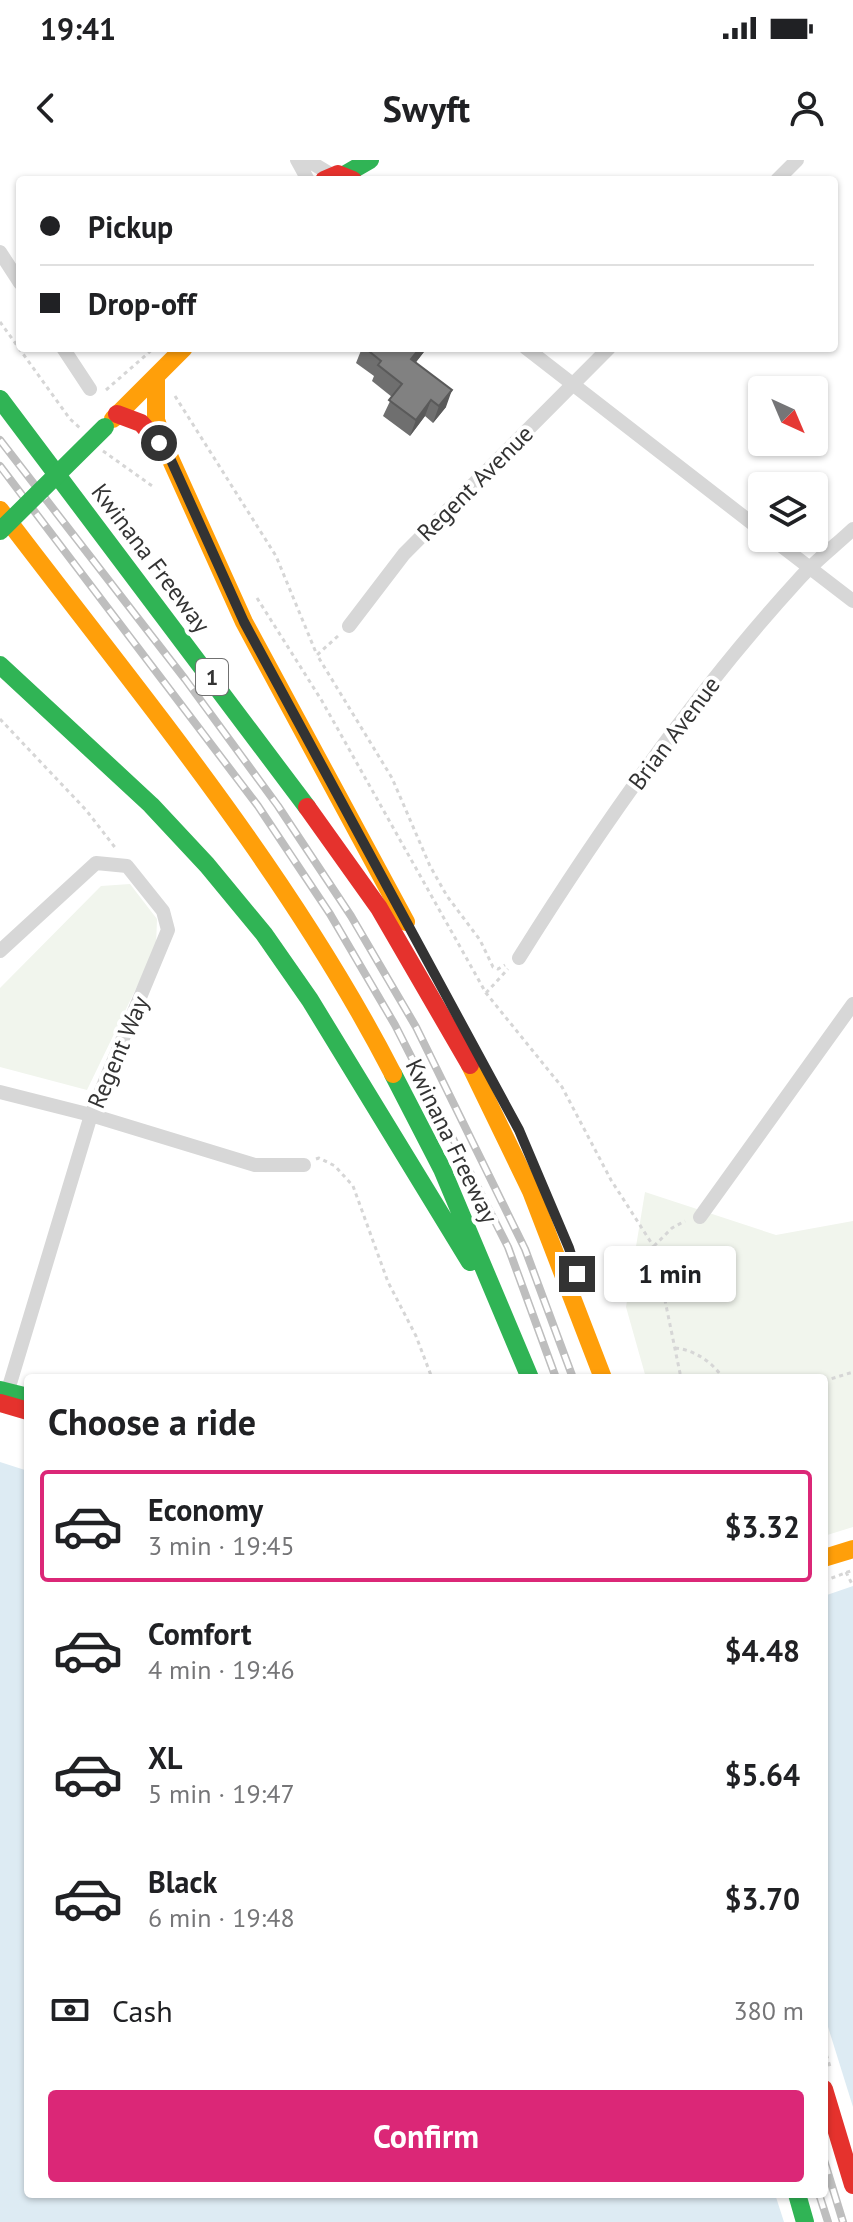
<!DOCTYPE html>
<meta charset="utf-8">
<style>
body{margin:0;font-family:"PT Sans",sans-serif;background:#f2f2f2;color:#202124;height:100vh;display:flex;flex-direction:column;font-size:30px;white-space:nowrap}
*{box-sizing:border-box;margin:0}
p{font-size:26px;color:#757577}
.icon{flex:none;width:44px;height:44px;fill:none;stroke:currentColor;stroke-width:2;stroke-linecap:round;stroke-linejoin:round}
.map{position:relative;flex:1;overflow:hidden}
.side{position:absolute;left:24px;top:1214px;width:804px;height:824px;display:flex;flex-direction:column;background:#fff;border-radius:8px;box-shadow:0 2px 6px #0004}
.side>*{flex:none}
.hud{position:absolute;left:16px;top:16px;width:822px;height:176px;border-radius:8px;box-shadow:0 2px 6px #0004;display:grid;align-content:center;height:176px;padding:0 24px;background:#fff}
.needle{width:52px;rotate:136deg}
.controls{position:absolute;left:748px;top:216px;display:grid;gap:16px}
.controls a{display:grid;place-items:center;width:80px;height:80px;border-radius:8px;background:#fff;box-shadow:0 2px 6px #0004;font-size:40px}
.end{position:absolute;width:36px;height:36px;margin:-18px;border:10px solid #333;background:#fff;box-shadow:0 0 0 4px #fff}
.from{border-radius:50%}
.bubble{position:absolute;height:56px;border-radius:8px;background:#fff;box-shadow:0 2px 6px #0004;font-size:26px;font-weight:700;line-height:56px;text-align:center}
.hud b{display:flex;align-items:center;gap:28px;height:76px;font-size:30px}
.hud b+b{border-top:2px solid #e0e0e0}
.hud i{width:20px;height:20px;background:#202124}
ul{padding:0;list-style:none}
li{display:flex;align-items:center;gap:24px;height:112px;margin:0 16px 12px;padding:0 8px;border:4px solid transparent;border-radius:8px}
li div{flex:1}
li b{display:block;font-size:30px}
li em{font-style:normal;font-weight:700}
li.on{border-color:#db2777}
li>.icon{width:72px;height:72px;stroke-width:1.5}
h2{padding:0 24px;font-size:36px;line-height:96px}
.pay{display:flex;align-items:center;gap:20px;height:88px;padding:0 24px;font-size:30px}
.pay p{margin-inline-start:auto}
.action{display:flex;gap:16px;margin-top:auto;padding:16px 24px}
.action a{flex:1;height:92px;border-radius:8px;background:#db2777;color:#fff;font-size:32px;font-weight:700;line-height:92px;text-align:center}
.status{display:flex;justify-content:space-between;align-items:center;height:56px;padding:0 40px;background:#fff;direction:ltr}
.status svg{height:22px;fill:currentColor}
header{display:flex;justify-content:space-between;align-items:center;height:104px;padding:0 24px;background:#fff;font-size:36px;font-weight:700}
.map>svg:first-child{display:block}
</style>
<div class="status"><b>19:41</b><svg viewBox="0 0 49 12"><path d="M0 12V9h3v3zM5 12V6h3v6zM10 12V3h3v9zM15 12V0h3v12zM26 1h20v11H26zM47 4h2v5h-2z"/></svg></div>
<header><svg class="icon" aria-label="back" viewBox="0 0 24 24"><path d="M15 5l-7 7 7 7"/></svg>Swyft<svg class="icon" aria-label="person" viewBox="0 0 24 24"><circle cx="12" cy="8" r="4"/><path d="M4 21q1-7 8-7t8 7"/></svg></header>
<div class="map">
<svg width="853" height="2062" viewBox="0 0 853 2062">
<rect width="100%" height="100%" fill="#fff"/>
<path fill="#f1f5ed" d="M130,724l27,35 -1,28 -69,143 -87,-23v-79l101,-102z
M645,1032l131,43 77,-14v306l-29,9v-158h-178l-20,-71z"/>
<path fill="#ddebf3" d="M0,1302l28,9v723h796v-598l29,-10v636h-853z"/>
<path fill="#fff" d="M824,1854l29,93v115h-69l-9,-28h49z"/>
<g fill="none" stroke-linecap="round" stroke-linejoin="round">
<path stroke="#d6d6d6" stroke-width="3" stroke-dasharray="4 4" stroke-linecap="butt" d="M0,162l70,97 10,9
M106,230l48,-42
M175,236l101,160 41,99
M103,291l52,37
M257,438l65,103 164,292 76,94 49,93 43,67 27,131
M338,476l-21,19 75,123 38,88 17,30 33,44 13,27 5,2 7,-4
M0,559l86,91 31,40
M486,833l22,-24
M316,999l3,-1 16,8 18,20 35,96 28,54 16,42
M654,1086l18,-18 13,-7
M675,1188c20,2 37,14 48,30
M824,1221l29,-9
M846,1412l7,14
M824,1421l29,-11
M824,1887l7,23"/>
<path stroke="#d7d7d7" stroke-width="14" d="M297,0l11,20
M307,0l25,15
M777,20l20,-20
M0,92l20,31
M63,188l27,41
M526,188l236,183
M771,378l82,63
M349,466l55,-72 205,-206
M0,791l96,-88 31,3 36,45 5,19 -77,185 -86,285
M519,798c83,-133 174,-263 280,-379 16,-18 36,-33 54,-50
M0,932l91,23 164,50h49
M700,1057l153,-213"/>
<path stroke="#30b455" stroke-width="18" d="M344,15l26,-15
M0,239l307,408
M0,505l151,140 56,60 57,69 46,66 160,262
M393,914l49,95 88,209
M0,1230l28,7
M797,2034l8,28"/>
<path stroke="#ff9f0a" stroke-width="18" d="M156,216v44l14,38 74,164 162,300
M113,259l71,-71
M0,350c138,182 288,360 393,564
M470,905l61,126 72,187
M824,1398l29,-9"/>
<path stroke="#e5322d" stroke-width="18" d="M324,20l14,-6 15,6
M117,254l24,9 18,20
M307,647l72,101 91,157
M0,1243l28,8
M824,1929l29,96"/>
<defs>
<path id="rail" d="M0,280l185,239 93,127 73,110 65,111 109,222 48,129
M0,306l258,340 72,108 65,111 113,222 48,131
M824,2000l19,62
M819,2034l9,28"/>
</defs>
<use href="#rail" stroke="#bebebe" stroke-width="8"/>
<use href="#rail" stroke="#fff" stroke-width="5" stroke-dasharray="15" stroke-linecap="butt"/>
<path stroke="#30b455" stroke-width="18" d="M0,371l105,-104"/>
</g>
<path fill="#6f6f6f" d="M362,188h65l-11,14 30,45 -13,16 -8,-7 -15,20 -27,-20 9,-19 -20,-16 2,-5 -18,-13z"/>
<path fill="#5a5a5a" d="M420,188h7l-21,27 5,-16z
M452,230l-6,17 -13,16 6,-17z
M431,240l-6,16 -15,20 6,-16z"/>
<path fill="#818181" stroke="#5a5a5a" stroke-width="2" d="M365,188h55l-9,11 41,31 -13,16 -8,-6 -15,20 -27,-20 13,-16 -24,-19 3,-4z"/>
<g fill="none" stroke-linecap="round" stroke-linejoin="round">
<path stroke="#333" stroke-width="10" d="M159,283l11,15 74,164 275,508 50,118 8,26"/>
</g>
<g text-anchor="middle" dominant-baseline="central" stroke-width="8" stroke-linejoin="round" paint-order="stroke">
<rect fill="#fff" stroke="#707070" stroke-width="2" x="196" y="499" width="32" height="36" rx="6"/>
<g font-size="22" font-weight="bold" fill="#333">
<text x="212" y="517">1</text>
</g>
<g font-size="24" fill="#333" stroke="#fff">
<text transform="translate(475 323) rotate(-45)">Regent Avenue</text>
<text transform="translate(151 398) rotate(53)">Kwinana Freeway</text>
<text transform="translate(674 573) rotate(-53)">Brian Avenue</text>
<text transform="translate(118 892) rotate(-67)">Regent Way</text>
<text transform="translate(452 981) rotate(64)">Kwinana Freeway</text>
</g>
</g>
</svg>
<div class="controls">
<a><svg class="needle" viewBox="-14 -14 28 28"><path d="M0-13l5 13h-10z" fill="#e53935"/><path d="M0 13l5-13h-10z" fill="#757577"/></svg></a>
<a><svg class="icon" aria-label="layers" viewBox="0 0 24 24"><path d="M12 4l9 5-9 5-9-5zM3 14l9 5 9-5"/></svg></a>
</div>
<i class="end from" style="left:159px;top:283px"></i>
<i class="end" style="left:577px;top:1114px"></i>
<div class="bubble" style="left:604px;top:1086px;width:132px">1 min</div>
<div class="hud">
<b><i class="from"></i>Pickup</b>
<b><i></i>Drop-off</b>
</div>
<section class="side">
<h2>Choose a ride</h2>
<ul>
<li class="on"><svg class="icon" aria-label="car" viewBox="0 0 24 24"><path d="M5 17H2v-5l4-1 3-4h7l3 4 3 1v5h-3M9 17h6M6 11h13"/><circle cx="7" cy="17" r="2"/><circle cx="17" cy="17" r="2"/></svg><div><b>Economy</b><p>3 min · 19:45</p></div><em>$3.32</em></li>
<li><svg class="icon" aria-label="car" viewBox="0 0 24 24"><path d="M5 17H2v-5l4-1 3-4h7l3 4 3 1v5h-3M9 17h6M6 11h13"/><circle cx="7" cy="17" r="2"/><circle cx="17" cy="17" r="2"/></svg><div><b>Comfort</b><p>4 min · 19:46</p></div><em>$4.48</em></li>
<li><svg class="icon" aria-label="car" viewBox="0 0 24 24"><path d="M5 17H2v-5l4-1 3-4h7l3 4 3 1v5h-3M9 17h6M6 11h13"/><circle cx="7" cy="17" r="2"/><circle cx="17" cy="17" r="2"/></svg><div><b>XL</b><p>5 min · 19:47</p></div><em>$5.64</em></li>
<li><svg class="icon" aria-label="car" viewBox="0 0 24 24"><path d="M5 17H2v-5l4-1 3-4h7l3 4 3 1v5h-3M9 17h6M6 11h13"/><circle cx="7" cy="17" r="2"/><circle cx="17" cy="17" r="2"/></svg><div><b>Black</b><p>6 min · 19:48</p></div><em>$3.70</em></li>
</ul>
<div class="pay"><svg class="icon" aria-label="cash" viewBox="0 0 24 24"><path d="M3 7h18v10H3z"/><circle cx="12" cy="12" r="2"/></svg>Cash<p>380 m</p></div>
<div class="action"><a>Confirm</a></div>
</section>
</div>
